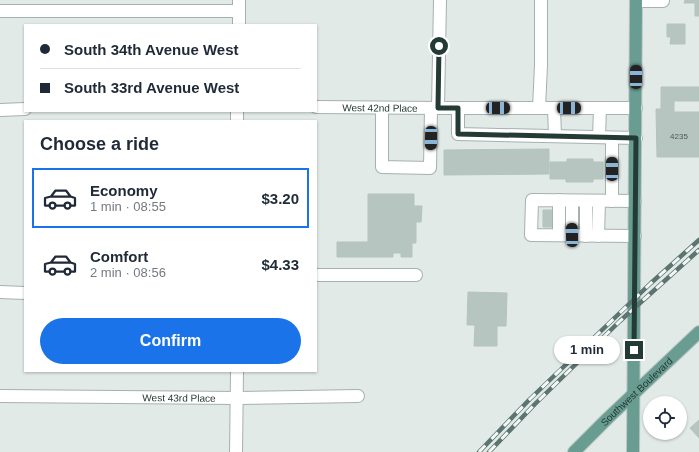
<!DOCTYPE html>
<meta charset="utf-8">
<style>
body{margin:0;font-family:Arial,sans-serif;background:#f2f2f3;color:#1f2937;height:100vh;display:flex;flex-direction:column;font-size:15px;white-space:nowrap}
*{box-sizing:border-box;margin:0}
p{font-size:13px;color:#747a83}
.icon{flex:none;width:22px;height:22px;fill:none;stroke:currentColor;stroke-width:2;stroke-linecap:round;stroke-linejoin:round}
.map{position:relative;flex:1;overflow:hidden}
.sheet{position:absolute;left:24px;top:120px;width:293px;height:252px;display:flex;flex-direction:column;background:#fff;border-radius:0px;box-shadow:0 1px 3px #0004}
.sheet>*{flex:none}
.hud{position:absolute;left:24px;top:24px;width:293px;height:88px;border-radius:0px;box-shadow:0 1px 3px #0004;display:grid;align-content:center;height:88px;padding:0 16px;background:#fff}
.fabs{position:absolute;left:643px;top:396px;display:grid;gap:8px}
.fabs a{display:grid;place-items:center;width:44px;height:44px;border-radius:50%;background:#fff;box-shadow:0 1px 3px #0004;font-size:20px}
.end{position:absolute;width:18px;height:18px;margin:-9px;border:5px solid #233a35;background:#fff;box-shadow:0 0 0 2px #fff}
.from{border-radius:50%}
.bubble{position:absolute;height:28px;border-radius:14px;background:#fff;box-shadow:0 1px 3px #0004;font-size:13px;font-weight:700;line-height:28px;text-align:center}
.car{position:absolute;width:12px;height:24px;margin:-12px -6px;border-radius:5px;box-shadow:0 0 3px 1px #0007;background:linear-gradient(#222 24%,#8ab4d8 0 40%,#222 0 76%,#8ab4d8 0 86%,#222 0)}
.hud b{display:flex;align-items:center;gap:14px;height:38px;font-size:15px}
.hud b+b{border-top:1px solid #e0e1e3}
.hud i{width:10px;height:10px;background:#1f2937}
ul{padding:0;list-style:none}
li{display:flex;align-items:center;gap:12px;height:60px;margin:0 8px 6px;padding:0 8px;border:2px solid transparent;border-radius:0px}
li div{flex:1}
li b{display:block;font-size:15px}
li em{font-style:normal;font-weight:700}
li.active{border-color:#1a73e8}
li>.icon{width:36px;height:36px;stroke-width:1.5}
h2{padding:0 16px;font-size:18px;line-height:48px}
.primary-button{display:flex;gap:8px;margin-top:auto;padding:8px 16px}
.primary-button a{flex:1;height:46px;border-radius:24px;background:#1a73e8;color:#fff;font-size:16px;font-weight:700;line-height:46px;text-align:center}
.map>svg:first-child{display:block}
</style>
<div class="map">
<svg width="699" height="452" viewBox="0 0 699 452">
<rect width="100%" height="100%" fill="#e1eae7"/>
<path fill="#b7c5c0" stroke="#b4c3be" d="M685,0h14v16h-4v-13h-11z
M667,24h18v20h-15l1,-7h-4z
M661,87h38v14h-25v11h25v45h-42l-1,-48h5z
M549,149v25l-105,1v-25z
M567,159h26v3h10v17h-10v3h-27v-3h-16v-17h17z
M368,194h46v12h8l-1,16h-5v21h-4v14h-11v-4h-8v4h-56v-15h31z
M543,210h59v17h-59z
M468,292l39,1 -1,33h-9v20h-23l1,-21h-8z
M699,420v18l-9,-10z"/>
<g fill="none" stroke-linecap="round" stroke-linejoin="round">
<defs>
<g id="minor">
<path d="M636,1h27v-1"/>
<path d="M0,11h239"/>
<path d="M239,25v-25"/>
<path id="s1" d="M316,107l122,1h198"/>
<path d="M382,108v59l48,1 1,-60"/>
<path d="M438,108l2,-108"/>
<path d="M458,108v26l178,4"/>
<path d="M539,108l2,-43v-65"/>
<path d="M554,108l1,28"/>
<path d="M0,110l25,-1"/>
<path d="M237,121v-10"/>
<path d="M599,137l1,-29"/>
<path d="M572,201v34"/>
<path d="M612,201v-63"/>
<path d="M559,235v-35"/>
<path d="M586,236v-35"/>
<path d="M598,236l1,-35"/>
<path d="M635,236l-104,-1 1,-35 103,1"/>
<path d="M316,275h100"/>
<path d="M0,292l25,1"/>
<path id="s2" d="M0,396l237,2 121,-2"/>
<path d="M236,452l1,-81"/>
</g>
<g id="major">
<path id="s3" d="M574,452l34,-34 91,-86"/>
<path d="M633,452l3,-452"/>
</g>
</defs>
<use href="#minor" stroke="#a4b2ae" stroke-width="14"/>
<use href="#major" stroke="#bdc4c2" stroke-width="14"/>
<use href="#minor" stroke="#fff" stroke-width="12"/>
<use href="#major" stroke="#699d92" stroke-width="12"/>
<defs>
<path id="rail" d="M479,452l51,-53 121,-116 48,-43
M489,452l46,-48 85,-83 79,-71"/>
</defs>
<use href="#rail" stroke="#5d7570" stroke-width="4.5"/>
<use href="#rail" stroke="#f1f7f5" stroke-width="3" stroke-dasharray="9" stroke-linecap="butt"/>
</g>
<g fill="none" stroke-linecap="round" stroke-linejoin="round">
<path stroke="#233a35" stroke-width="5" d="M439,46l-1,62h20v26l178,4 -2,212"/>
</g>
<g text-anchor="middle" dominant-baseline="central" stroke-width="4" stroke-linejoin="round" paint-order="stroke">
<g font-size="8" fill="#485d58">
<text x="679" y="136">4235</text>
</g>
<g font-size="10" fill="#233a35" stroke="#f1f7f5">
<text stroke="none"><textPath href="#s1" startOffset="64">West 42nd Place</textPath></text>
<text stroke="none"><textPath href="#s3" startOffset="87">Southwest Boulevard</textPath></text>
<text stroke="none"><textPath href="#s2" startOffset="179">West 43rd Place</textPath></text>
</g>
</g>
</svg>
<div class="fabs">
<a><svg class="icon" aria-label="locate" viewBox="0 0 24 24"><circle cx="12" cy="12" r="6"/><path d="M12 2v4M12 18v4M2 12h4M18 12h4"/></svg></a>
</div>
<i class="end from" style="left:439px;top:46px"></i>
<i class="end" style="left:634px;top:350px"></i>
<div class="bubble" style="left:554px;top:336px;width:66px">1 min</div>
<i class="car" style="left:636px;top:77px;rotate:0deg"></i>
<i class="car" style="left:498px;top:108px;rotate:90deg"></i>
<i class="car" style="left:569px;top:108px;rotate:90deg"></i>
<i class="car" style="left:431px;top:138px;rotate:181deg"></i>
<i class="car" style="left:612px;top:169px;rotate:0deg"></i>
<i class="car" style="left:572px;top:235px;rotate:359deg"></i>
<div class="hud">
<b><i class="from"></i>South 34th Avenue West</b>
<b><i></i>South 33rd Avenue West</b>
</div>
<section class="sheet">
<h2>Choose a ride</h2>
<ul>
<li class="active"><svg class="icon" aria-label="car" viewBox="0 0 24 24"><path d="M5 17H2v-5l4-1 3-4h7l3 4 3 1v5h-3M9 17h6M6 11h13"/><circle cx="7" cy="17" r="2"/><circle cx="17" cy="17" r="2"/></svg><div><b>Economy</b><p>1 min · 08:55</p></div><em>$3.20</em></li>
<li><svg class="icon" aria-label="car" viewBox="0 0 24 24"><path d="M5 17H2v-5l4-1 3-4h7l3 4 3 1v5h-3M9 17h6M6 11h13"/><circle cx="7" cy="17" r="2"/><circle cx="17" cy="17" r="2"/></svg><div><b>Comfort</b><p>2 min · 08:56</p></div><em>$4.33</em></li>
</ul>
<div class="primary-button"><a>Confirm</a></div>
</section>
</div>
